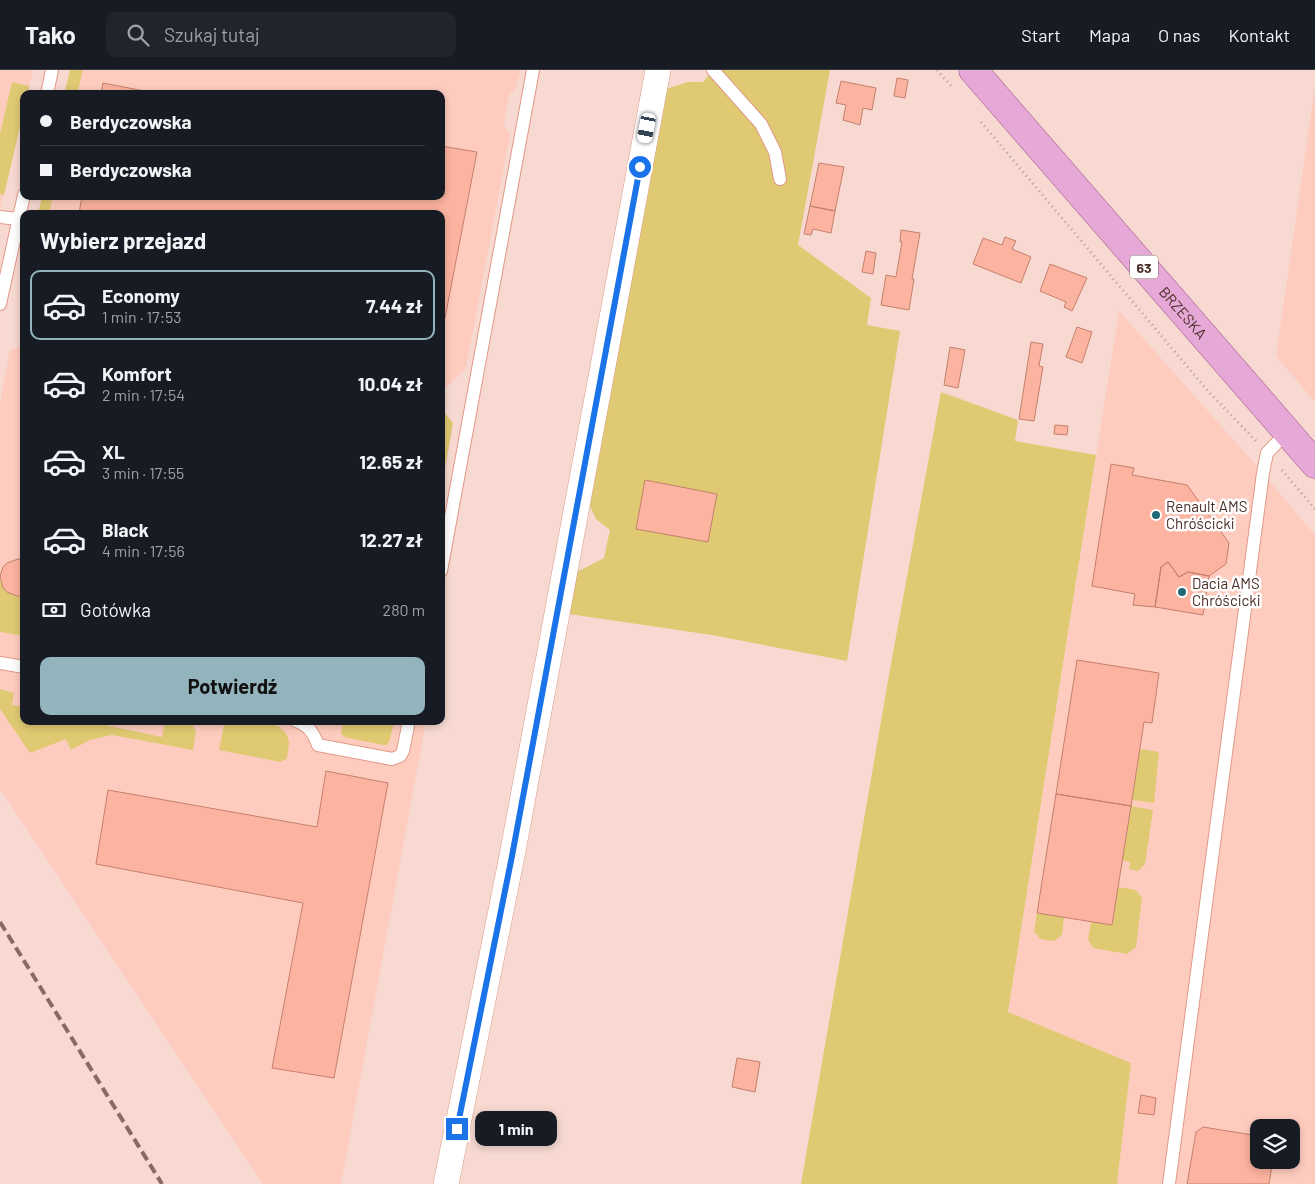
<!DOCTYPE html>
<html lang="pl">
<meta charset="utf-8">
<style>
body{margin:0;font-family:Barlow,sans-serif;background:#20242c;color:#f1f3f6;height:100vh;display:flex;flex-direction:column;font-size:19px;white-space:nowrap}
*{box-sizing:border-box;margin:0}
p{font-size:16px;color:#9ea1a6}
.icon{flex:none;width:28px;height:28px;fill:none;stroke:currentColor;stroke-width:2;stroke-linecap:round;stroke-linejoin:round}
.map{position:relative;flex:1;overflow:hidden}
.drawer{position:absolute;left:20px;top:140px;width:425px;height:515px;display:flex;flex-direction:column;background:#171b24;border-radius:10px;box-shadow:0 2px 8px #0003}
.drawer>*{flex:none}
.guide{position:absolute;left:20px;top:20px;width:425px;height:110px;border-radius:10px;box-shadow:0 2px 8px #0003;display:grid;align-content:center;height:110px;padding:0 20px;background:#171b24}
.tools{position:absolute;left:1250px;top:1049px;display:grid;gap:10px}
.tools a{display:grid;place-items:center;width:50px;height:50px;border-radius:10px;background:#171b24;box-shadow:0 2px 8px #0003;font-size:25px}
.end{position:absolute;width:22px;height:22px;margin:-11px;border:6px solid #1a73e8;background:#fff;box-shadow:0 0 0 2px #fff}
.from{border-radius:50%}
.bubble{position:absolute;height:35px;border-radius:10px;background:#171b24;box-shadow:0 2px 8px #0003;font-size:16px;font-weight:700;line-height:35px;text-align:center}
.car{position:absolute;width:15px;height:30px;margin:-15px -8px;border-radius:6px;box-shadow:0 0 4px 1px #0007;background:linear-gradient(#fff 24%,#345 0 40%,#fff 0 76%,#345 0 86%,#fff 0)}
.guide b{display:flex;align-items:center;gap:18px;height:48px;font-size:19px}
.guide b+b{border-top:1px solid #363941}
.guide i{width:12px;height:12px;background:#f1f3f6}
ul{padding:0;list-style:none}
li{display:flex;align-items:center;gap:15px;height:70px;margin:0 10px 8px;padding:0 10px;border:2px solid transparent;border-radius:10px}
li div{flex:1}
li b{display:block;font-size:19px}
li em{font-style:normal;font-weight:700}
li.on{border-color:#94b4bd}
li>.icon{width:45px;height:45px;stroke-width:1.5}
h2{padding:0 20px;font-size:22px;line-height:60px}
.pay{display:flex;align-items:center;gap:12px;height:55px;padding:0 20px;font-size:19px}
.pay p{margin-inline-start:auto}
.button{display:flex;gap:10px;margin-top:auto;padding:10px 20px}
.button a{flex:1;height:58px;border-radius:10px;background:#94b4bd;color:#111;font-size:20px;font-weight:700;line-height:58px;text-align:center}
header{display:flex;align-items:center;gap:30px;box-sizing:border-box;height:70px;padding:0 25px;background:#171b24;border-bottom:1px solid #363941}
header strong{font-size:24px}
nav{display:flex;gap:28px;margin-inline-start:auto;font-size:18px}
.search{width:350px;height:45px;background:#20242c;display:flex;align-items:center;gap:12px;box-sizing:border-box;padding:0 18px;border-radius:10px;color:#9ea1a6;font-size:19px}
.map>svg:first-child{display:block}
</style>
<header>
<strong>Tako</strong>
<div class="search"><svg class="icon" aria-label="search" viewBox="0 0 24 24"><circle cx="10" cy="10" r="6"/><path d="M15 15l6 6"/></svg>Szukaj tutaj</div>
<nav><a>Start</a><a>Mapa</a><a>O nas</a><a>Kontakt</a></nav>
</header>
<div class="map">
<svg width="1315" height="1114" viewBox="0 0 1315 1114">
<rect width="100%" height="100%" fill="#f7d9d1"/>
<path fill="#feccbe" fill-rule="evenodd" d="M0,0h33l-5,24h-4v16l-24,100z
M76,0h445l-5,17 -7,9 -5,29 6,10 -44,233 -20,19 -3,12 -1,11 11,13 -10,56 -2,1v-266h-398l4,-18h394v-102h-370z
M1315,16v316l-39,-46z
M1119,241l136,153 60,71v649h-198l14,-121 -123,-51zM1259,1058h32v32h-32z
M24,273v378h402l-85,463h-78l-263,-395v-386l10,-53 5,-1z"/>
<path fill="#dfca73" d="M70,0h13l-6,24h-13z
M713,0h117l-32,175 73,53 -4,27 33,6 -53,330 -135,-26 -143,-21 8,-42 27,-14 6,-28 -14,-11 -7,-15 77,-415 22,-7h15z
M12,12l17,4 -1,8h-4v16l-20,85 -4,-1v-60z
M42,126h11l-4,18h-11z
M941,322l77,28 -3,21 81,14 -88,557 123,51 -14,121h-316l89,-515z
M441,339l12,14 -9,51 -3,6z
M0,508c2,13 11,19 24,18v40l-24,-4z
M0,619l14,4 -2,12 12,2v14h62l76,16 3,-16h25l6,11 -3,18 -81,-15 -22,5 -19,10 -5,-11 -36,14 -30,-44z
M228,651c17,0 55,-3 60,17 2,6 0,13 -1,20l-6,4 -62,-12 5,-25z
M343,651h51l-4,19 -3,5h-4l-39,-8 -3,-4z
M1140,679l19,3 -5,51 -22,-3z
M1131,736l22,4 -8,54 -7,7 -9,-2 1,-7 -8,-2z
M1118,817l18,3 6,8 -6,49 -9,7 -34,-6 -5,-9 3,-17 21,3z
M1037,843l27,4 -2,18 -8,6 -14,-2 -6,-8z"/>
<path fill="#fcb39f" stroke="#c4806d" d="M897,8l11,2 -3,18 -11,-2z
M841,11l35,7 -4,22 -9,-2 -3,17 -17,-5 3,-15 -10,-2z
M103,13l57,11h-59z
M441,76l36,6 -32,166h-4v-104h-362l3,-18h359z
M819,93l25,4 -9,44 -25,-5z
M810,136l25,5 -4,22 -18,-4 -2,6 -7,-1z
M901,160l19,3 -8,46h2l-5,31 -28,-5 5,-30 10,2 6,-35h-2z
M1005,167l11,4 -4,8 19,8 -10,26 -48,-19 10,-26 19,7z
M866,181l10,2 -3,21 -11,-2z
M1050,194l37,14 -15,33 -8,-4 2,-5 -26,-11z
M1077,257l15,5 -10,31 -16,-6z
M1031,272l12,2 -4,22 4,1 -9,54 -15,-2z
M950,277l15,3 -7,38 -14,-3z
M1055,355l13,1 -1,9 -13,-1z
M1111,394l23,4 -2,7 55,10 42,58 -3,21 -17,12 -21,-4 -9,5 -11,-15 -7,5 -6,40 -22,-2 2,-11 -43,-8z
M645,410l72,14 -9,48 -72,-13z
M18,489h6v37h-7l-10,-4 -4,-4 -3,-12 3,-9 4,-4z
M1168,492l11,15 9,-5 21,4 -6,39 -48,-8 6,-40z
M1077,590l82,13 -7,50 -8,-1 -13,84 -75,-12z
M326,701l62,12 -54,295 -62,-10 31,-165 -207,-39 12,-74 209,37z
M1056,724l75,12 -19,119 -75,-12z
M737,988l23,4 -5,30 -23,-5z
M1141,1025l15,3 -2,17 -16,-2z
M1203,1057l56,9v24h14l-4,24h-82l9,-52z"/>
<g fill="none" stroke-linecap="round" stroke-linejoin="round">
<defs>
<path id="lane" d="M713,0l48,54 14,28 5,27
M47,24l5,-24
M0,147l18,2
M0,234l24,-109
M441,501l92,-501
M0,593l24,4
M296,651c13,5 17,11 22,24l74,14 8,-3 3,-5 6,-30
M1169,1114l94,-711 4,-20 20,-21"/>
<path id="street" d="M446,1114l66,-328 146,-786"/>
<g id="primary">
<path id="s1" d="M973,0l342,394"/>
</g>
</defs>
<use href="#lane" stroke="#e09986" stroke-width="14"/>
<use href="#street" stroke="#e09986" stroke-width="26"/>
<use href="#primary" stroke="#a35788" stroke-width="29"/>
<path stroke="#b99b93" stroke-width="3" stroke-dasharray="1 4" stroke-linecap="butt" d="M937,0l16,18
M981,52l226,268 49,51
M1282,400l33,39"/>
<use href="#lane" stroke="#fff" stroke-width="12"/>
<use href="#street" stroke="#fff" stroke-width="25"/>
<use href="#primary" stroke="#e5a8d7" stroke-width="28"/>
<path stroke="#886a62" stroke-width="4" stroke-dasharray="10 5" stroke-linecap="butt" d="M0,852l162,262"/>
</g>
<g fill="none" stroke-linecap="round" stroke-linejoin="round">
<path stroke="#1a73e8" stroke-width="6" d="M457,1059l55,-273 128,-689"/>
</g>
<g fill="#226877" stroke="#fff" stroke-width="2">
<circle cx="1156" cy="445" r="5"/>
<circle cx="1182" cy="522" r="5"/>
</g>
<g text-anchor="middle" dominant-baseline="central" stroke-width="5" stroke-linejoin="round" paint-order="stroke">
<rect fill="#fff" stroke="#806c66" stroke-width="1" x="1130" y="185.5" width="28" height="23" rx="4"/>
<g font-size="14" font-weight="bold" fill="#4a2d25">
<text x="1144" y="197">63</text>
</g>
<g font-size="15" fill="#4a2d25" stroke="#fff">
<text stroke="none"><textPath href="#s1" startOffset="321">BRZESKA</textPath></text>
</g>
<g font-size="15" fill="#4a2d25" stroke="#fff" text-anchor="start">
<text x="1166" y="436">Renault AMS<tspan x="1166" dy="17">Chróścicki</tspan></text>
<text x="1192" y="513">Dacia AMS<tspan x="1192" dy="17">Chróścicki</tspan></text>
</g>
</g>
</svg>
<div class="tools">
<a><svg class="icon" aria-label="layers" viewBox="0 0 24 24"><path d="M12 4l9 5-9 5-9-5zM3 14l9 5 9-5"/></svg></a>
</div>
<i class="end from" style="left:640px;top:97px"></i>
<i class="end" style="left:457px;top:1059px"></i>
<div class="bubble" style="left:475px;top:1041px;width:82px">1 min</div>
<i class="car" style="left:647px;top:58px;rotate:191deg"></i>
<div class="guide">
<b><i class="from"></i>Berdyczowska</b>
<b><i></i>Berdyczowska</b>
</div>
<section class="drawer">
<h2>Wybierz przejazd</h2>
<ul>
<li class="on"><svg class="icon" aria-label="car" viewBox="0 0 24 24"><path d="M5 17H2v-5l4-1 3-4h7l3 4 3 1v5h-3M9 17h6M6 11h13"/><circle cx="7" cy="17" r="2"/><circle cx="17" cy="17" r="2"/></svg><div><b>Economy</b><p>1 min · 17:53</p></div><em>7.44 zł</em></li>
<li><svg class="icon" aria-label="car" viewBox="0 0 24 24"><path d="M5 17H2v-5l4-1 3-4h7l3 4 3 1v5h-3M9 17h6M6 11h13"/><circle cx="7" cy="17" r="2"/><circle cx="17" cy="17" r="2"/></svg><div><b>Komfort</b><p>2 min · 17:54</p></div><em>10.04 zł</em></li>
<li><svg class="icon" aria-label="car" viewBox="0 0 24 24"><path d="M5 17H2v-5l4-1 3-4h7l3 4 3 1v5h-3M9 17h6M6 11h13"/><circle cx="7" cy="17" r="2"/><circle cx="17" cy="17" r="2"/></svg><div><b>XL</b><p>3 min · 17:55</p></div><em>12.65 zł</em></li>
<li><svg class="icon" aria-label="car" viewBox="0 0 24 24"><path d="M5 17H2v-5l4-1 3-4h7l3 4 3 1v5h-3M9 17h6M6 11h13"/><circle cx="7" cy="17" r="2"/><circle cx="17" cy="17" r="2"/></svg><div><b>Black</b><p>4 min · 17:56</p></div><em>12.27 zł</em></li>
</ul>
<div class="pay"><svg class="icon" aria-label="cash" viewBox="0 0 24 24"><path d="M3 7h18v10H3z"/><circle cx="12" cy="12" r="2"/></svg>Gotówka<p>280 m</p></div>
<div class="button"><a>Potwierdź</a></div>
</section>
</div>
